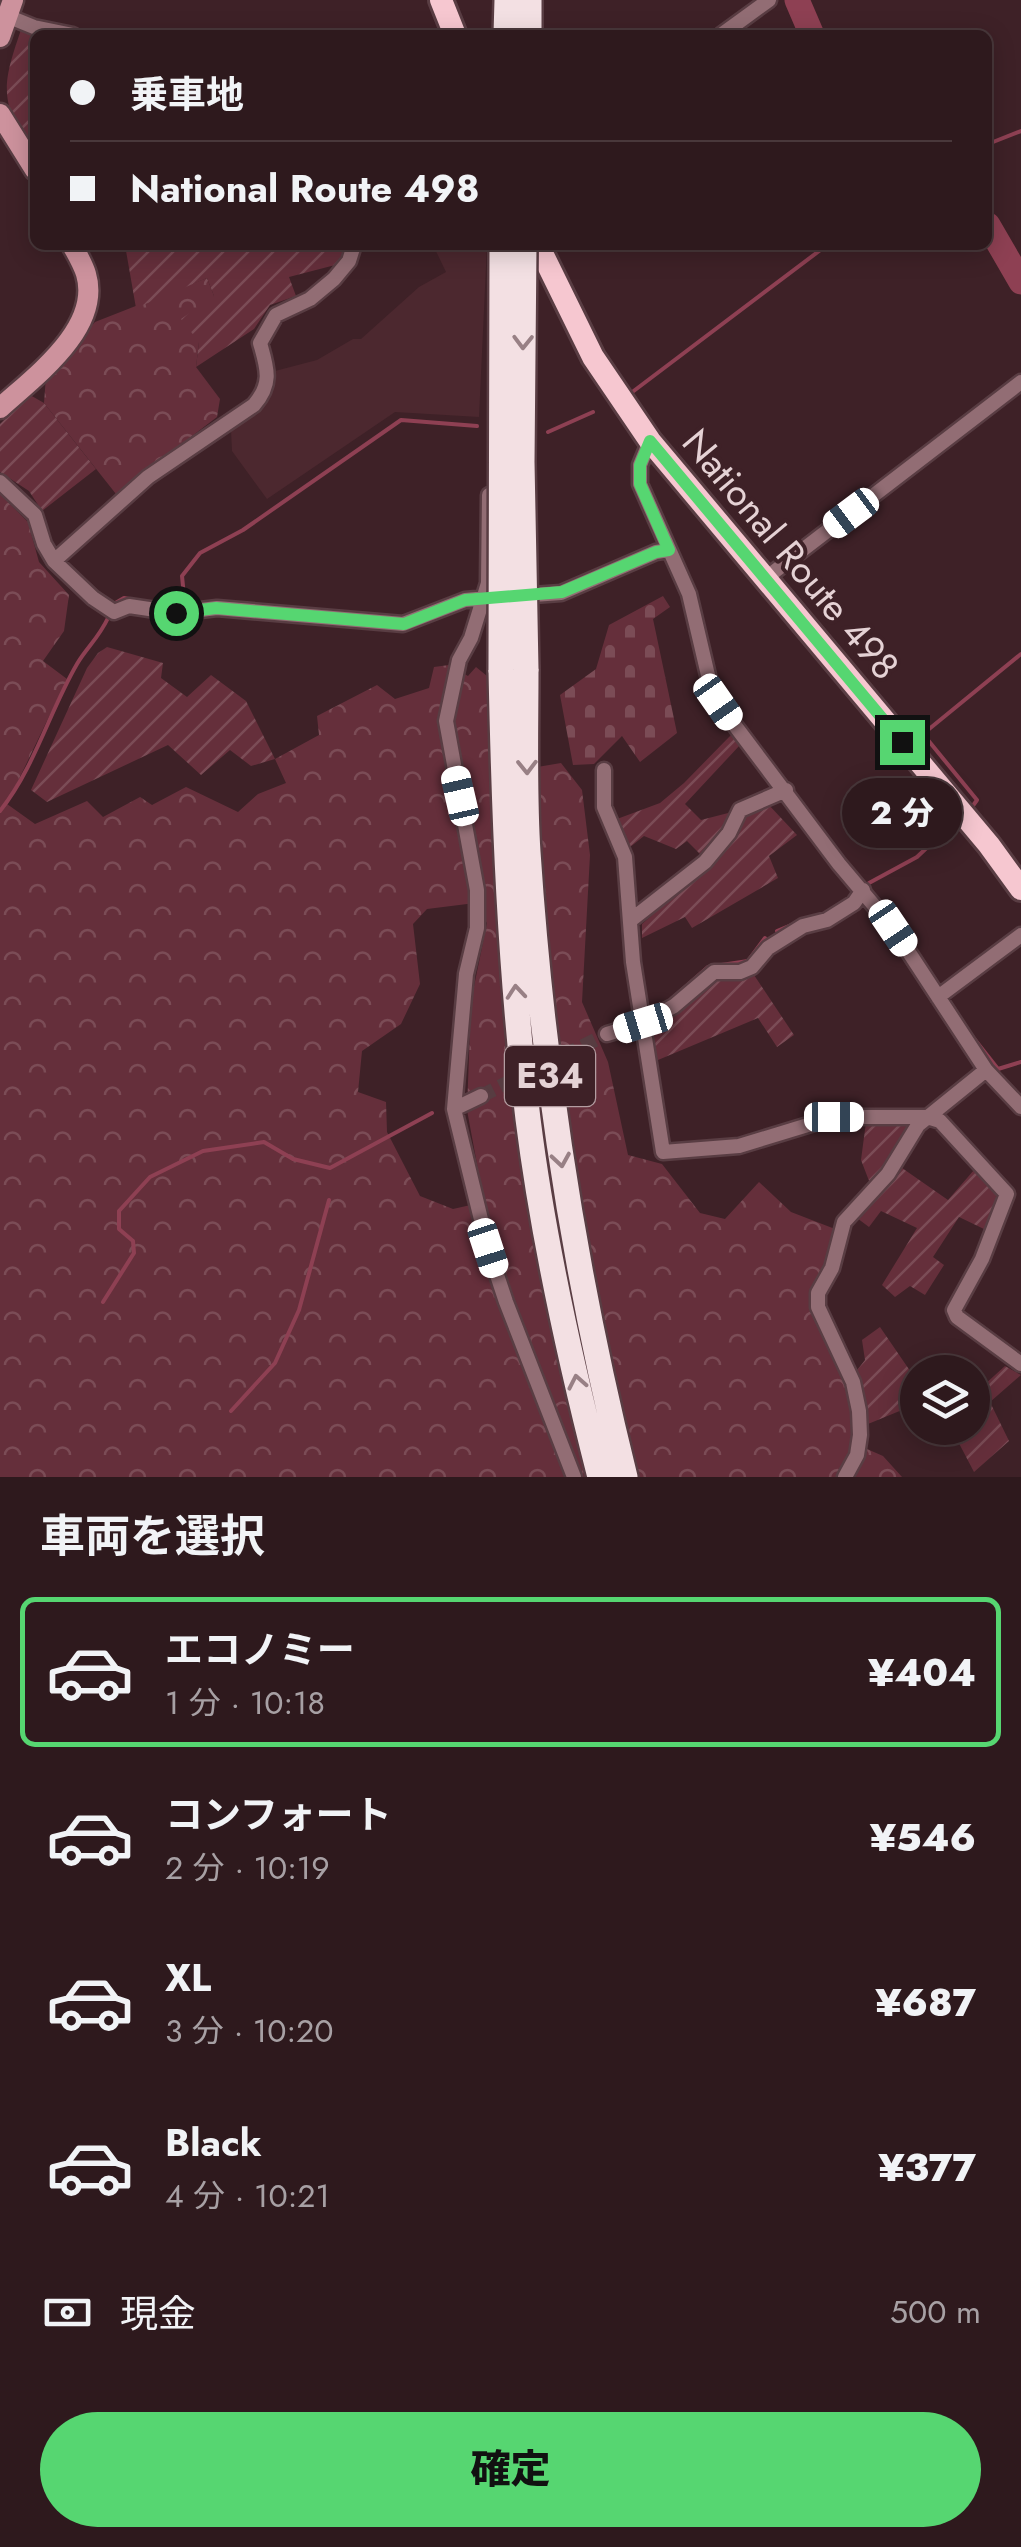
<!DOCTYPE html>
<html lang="ja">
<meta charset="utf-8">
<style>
body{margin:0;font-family:Jost,"Noto Sans JP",sans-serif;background:#3a262a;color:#f1f3f6;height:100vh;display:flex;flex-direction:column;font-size:38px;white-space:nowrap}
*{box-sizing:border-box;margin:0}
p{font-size:32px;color:#a7a0a4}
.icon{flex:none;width:55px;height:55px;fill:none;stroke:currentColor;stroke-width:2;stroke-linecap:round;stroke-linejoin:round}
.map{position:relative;height:1477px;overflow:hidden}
.details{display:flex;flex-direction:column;background:#2e191d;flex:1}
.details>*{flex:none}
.hud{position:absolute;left:30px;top:30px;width:962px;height:220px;border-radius:15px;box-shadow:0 5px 25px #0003,0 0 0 2px #49383b;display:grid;align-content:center;height:220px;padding:0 40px;background:#2e191d}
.buttons{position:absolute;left:900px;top:1355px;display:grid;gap:20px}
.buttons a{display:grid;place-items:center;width:90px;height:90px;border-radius:50%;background:#2e191d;box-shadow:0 5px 25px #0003,0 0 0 2px #49383b;font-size:50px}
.end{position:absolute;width:45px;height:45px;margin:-22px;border:12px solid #56d671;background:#111;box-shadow:0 0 0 5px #111}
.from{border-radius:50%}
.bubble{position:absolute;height:70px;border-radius:35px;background:#2e191d;box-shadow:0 5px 25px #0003,0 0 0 2px #49383b;font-size:32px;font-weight:800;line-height:70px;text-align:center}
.car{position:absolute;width:30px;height:60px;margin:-30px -15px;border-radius:12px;box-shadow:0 0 8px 2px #0007;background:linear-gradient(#fff 24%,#345 0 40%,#fff 0 76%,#345 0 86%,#fff 0)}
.hud b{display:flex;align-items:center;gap:35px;height:95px;font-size:38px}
.hud b+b{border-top:2px solid #49383b}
.hud i{width:25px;height:25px;background:#f1f3f6}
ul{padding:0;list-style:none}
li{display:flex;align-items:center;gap:30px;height:150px;margin:0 20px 15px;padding:0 20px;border:5px solid transparent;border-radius:15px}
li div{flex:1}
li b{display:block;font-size:38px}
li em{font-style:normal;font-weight:800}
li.active{border-color:#56d671}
li>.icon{width:90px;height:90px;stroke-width:1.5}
h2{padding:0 40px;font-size:45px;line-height:120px}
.pay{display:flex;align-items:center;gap:25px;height:110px;padding:0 40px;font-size:38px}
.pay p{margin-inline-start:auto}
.primary-button{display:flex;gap:20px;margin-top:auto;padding:20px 40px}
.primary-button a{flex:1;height:115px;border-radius:60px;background:#56d671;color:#111;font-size:40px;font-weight:800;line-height:115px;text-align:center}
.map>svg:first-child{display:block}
</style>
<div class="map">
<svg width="1021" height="1477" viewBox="0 0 1021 1477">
<defs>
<pattern id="forest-crowns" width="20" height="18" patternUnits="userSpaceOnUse" patternTransform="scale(2.5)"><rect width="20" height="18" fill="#652f3b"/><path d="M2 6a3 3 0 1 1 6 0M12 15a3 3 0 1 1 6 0" fill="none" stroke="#7b4c56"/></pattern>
<pattern id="cemetery-stones" width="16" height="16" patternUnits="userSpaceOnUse" patternTransform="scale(2.5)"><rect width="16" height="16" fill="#652f3b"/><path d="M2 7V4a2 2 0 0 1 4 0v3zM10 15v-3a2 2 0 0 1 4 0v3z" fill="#7b4c56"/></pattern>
<pattern id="garden-furrows" width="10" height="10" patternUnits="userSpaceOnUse" patternTransform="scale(2.5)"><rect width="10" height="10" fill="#652f3b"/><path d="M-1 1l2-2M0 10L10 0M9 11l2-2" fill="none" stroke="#7b4c56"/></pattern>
</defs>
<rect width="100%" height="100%" fill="#3e2127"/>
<path fill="#4c282f" d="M433,245h54l-8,172 -84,-5 -128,87 -35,-48 -1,-21 36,-30 8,-29 42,-11 36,-21h8l58,-52 27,-15z"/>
<path fill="url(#forest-crowns)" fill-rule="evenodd" d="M207,278l7,18 -15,46 -3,25 24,32 -3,18 -101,77 -72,-91 2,-27 49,-54z
M0,494l28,28 11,40 30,33 -5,36 -21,30 24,18 -60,125 28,20 52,-23 16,16 37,-20 12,8 34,-18 52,25 20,-18 28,-11 -11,-24 44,-24 -2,-19 60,-31 18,14 34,-11 5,-21 15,-2 19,11 8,-9 11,9 9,98 65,-11 21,27 8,65 -8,147 26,60 20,93 34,9 38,49 25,6 34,-37 32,30 44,17 -9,32 -16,29 2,25 35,68 5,25 -1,34 32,14 19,21h-902zM475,903l12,20 -16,78 -4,109 17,92 -31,7 -33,-13 -33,-64 -1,-30 -28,-10 4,-41 39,-27 19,-40 -7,-60 14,-15z"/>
<path fill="url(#cemetery-stones)" d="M663,596l7,11 -17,12 24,114 -37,29 -18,-26 -28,28 -21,1 -13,-70 36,-26 13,-44z"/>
<path fill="url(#garden-furrows)" d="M22,27l15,8 -2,123c-35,-57 -35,-68 -13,-131z
M125,245h215l6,2 -7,17 -50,13 7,19 -26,9 -16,24 -58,38 3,-25 -18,-23 33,-23 -7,-18 -71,30z
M30,395l14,8 52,66 -54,42 -13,-20 -29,-19v-48z
M107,647l56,16 -2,15 26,19 24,-22 35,26 29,58 -24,7 -21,-16 -29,25 -33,-30 -121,57 -16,-12 56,-122 11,-15z
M731,735l9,10 -55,59 16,16 66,-17 30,32 -28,21 9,22 -86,50 -7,-11 -43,21v-14l68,-60 -23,-23 -11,8 -32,-13 -19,15 -8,-32 43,-16 24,-20z
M754,975l40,60 -17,12 -19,-29 -100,42 -8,-23 64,-59z
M866,1122l46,2 -20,37 56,39 26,-30 24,25 -14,34 -25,-12 -26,40 11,8 -19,30 -15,-9 -15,11 -13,-12 35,-57 -36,-17 -12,16 -20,-15 22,-26 -10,-26z
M880,1327l37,54 -15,29 -34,14 -14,-50 11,-14 -3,-20z
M1005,1366l16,9 -31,27 19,39 -35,31 -23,-44h21l1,-33z"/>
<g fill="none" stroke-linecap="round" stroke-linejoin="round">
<path stroke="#8e4053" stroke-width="4" d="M988,144l33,-13
M631,393l196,-148
M548,432l45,-20
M184,596l-2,-20 18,-23 43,-23 158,-110 76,6
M112,605l12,-7 16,3
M972,807l5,-7 -54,-66 98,-80
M0,811c35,-44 49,-99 77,-147 10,-17 21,-25 31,-46
M869,883l48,-26 36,-34
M777,931l19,-8
M674,997l34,-30 40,-6 17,-23
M968,1031l30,38 23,-7
M103,1302l31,-49 -1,-12 -14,-12v-18l31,-34 53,-26 61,-9 29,17 37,9 102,-55
M231,1411l44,-48 24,-53 30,-110"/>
<path stroke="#8e4053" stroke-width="25" d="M797,0l15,35
M988,225l33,57"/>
<path stroke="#573c41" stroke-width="14" stroke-dasharray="14 7" stroke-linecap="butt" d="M545,1065l62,-31
M481,1096l44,-22"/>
<defs>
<path id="minor" d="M2,14l32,13 39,8
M721,35l48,-35
M650,441l-10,24v19l49,110 22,94 7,15 121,161 54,64 93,142 35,37
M0,482l35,33 9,29 10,17 39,37 21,14 15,-6 47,7 41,-5 186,16 62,-24 23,-2
M489,495l-1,88 -17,55 -12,22 -13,61 31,169v38l-11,46 -12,135 34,139 18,54 68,175
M54,561l94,-84 106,-72c19,-22 13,-37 6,-62l16,-28 34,-16 24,-20 15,-18 5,-16
M766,578l255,-196
M519,596l42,-3 95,-41 13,-2
M604,770v37l21,50 8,105 30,190 76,-6 95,-29h93l13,4 67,73 -25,65 -28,51 3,7 64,47
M631,920l74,-58 24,-29 11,-23 46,-20
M938,997l83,-62
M607,1034l36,-11 31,-17 40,-34h26l12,-5 16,-19 35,-22 24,-6 27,-17 9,-13
M454,1109l27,-13
M845,1477l12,-22 3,-20 -1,-24 -6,-29 -35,-75v-14l14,-25 12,-46 44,-48 30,-49 68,-55"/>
<path id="secondary" d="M0,37l13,-37
M0,114l35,56
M0,408c34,-31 102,-80 86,-134 -3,-10 -9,-20 -14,-29"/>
<path id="trunk" d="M441,0l14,35
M538,245l55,112 57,84 339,404 32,44"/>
<path id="motorway" d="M506,35l1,-35
M529,35v-35
M526,669c0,61 -2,123 2,183 14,211 46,420 97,625
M501,670c3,150 9,300 27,449 15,120 42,241 72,358"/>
</defs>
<use href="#minor" stroke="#593d43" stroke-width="19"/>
<use href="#secondary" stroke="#593d43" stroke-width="25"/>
<use href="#trunk" stroke="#593d43" stroke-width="28"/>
<use href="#motorway" stroke="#593d43" stroke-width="30"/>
<use href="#minor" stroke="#926d74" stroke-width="14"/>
<use href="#secondary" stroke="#cd929d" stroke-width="20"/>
<use href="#trunk" stroke="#f6c7d0" stroke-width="22"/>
<use href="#motorway" stroke="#f3e0e3" stroke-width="25"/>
<defs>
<path id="motorway-bridge" d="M524,245l-2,217 4,207
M501,670l1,-425"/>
</defs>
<use href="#motorway-bridge" stroke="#593d43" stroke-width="30" stroke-linecap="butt"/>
<use href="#motorway-bridge" stroke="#f3e0e3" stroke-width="25"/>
</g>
<defs><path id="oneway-chevron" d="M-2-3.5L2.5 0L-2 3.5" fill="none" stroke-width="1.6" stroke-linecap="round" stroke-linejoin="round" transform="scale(2.5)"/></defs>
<g stroke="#988085">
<use href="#oneway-chevron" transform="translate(523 342) rotate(91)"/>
<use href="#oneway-chevron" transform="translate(527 767) rotate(89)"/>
<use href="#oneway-chevron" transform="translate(516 992) rotate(-95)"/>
<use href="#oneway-chevron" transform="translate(561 1160) rotate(81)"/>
<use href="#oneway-chevron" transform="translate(577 1382) rotate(-101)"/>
</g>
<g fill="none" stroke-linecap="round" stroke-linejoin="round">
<path stroke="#56d671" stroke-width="12" d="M176,613l40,-5 188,16 61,-24 97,-8 94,-40 13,-2 -29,-66v-19l10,-24 252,301"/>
</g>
<g text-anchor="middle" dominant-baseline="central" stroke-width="8" stroke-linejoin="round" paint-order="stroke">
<rect fill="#3e2127" stroke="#b39da1" stroke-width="2.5" x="505" y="1046" width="90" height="60" rx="8"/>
<g font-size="35" font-weight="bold" fill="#e5d2d5">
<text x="550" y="1076">E34</text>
</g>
<g font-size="38" fill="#e5d2d5" stroke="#3e2127">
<text transform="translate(791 554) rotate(50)">National Route 498</text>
</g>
</g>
</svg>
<div class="buttons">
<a><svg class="icon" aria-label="layers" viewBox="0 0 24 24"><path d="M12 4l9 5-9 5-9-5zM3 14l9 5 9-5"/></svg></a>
</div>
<i class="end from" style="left:176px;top:613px"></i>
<i class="end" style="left:902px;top:742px"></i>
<div class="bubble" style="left:842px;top:778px;width:120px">2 分</div>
<i class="car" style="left:851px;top:513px;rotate:233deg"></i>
<i class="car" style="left:718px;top:702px;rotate:145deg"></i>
<i class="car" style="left:460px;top:796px;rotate:347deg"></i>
<i class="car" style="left:893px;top:928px;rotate:146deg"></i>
<i class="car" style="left:643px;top:1023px;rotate:253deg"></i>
<i class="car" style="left:834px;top:1117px;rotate:90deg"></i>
<i class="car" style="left:488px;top:1248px;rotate:162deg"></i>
<div class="hud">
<b><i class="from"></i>乗車地</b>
<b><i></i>National Route 498</b>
</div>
</div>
<section class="details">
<h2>車両を選択</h2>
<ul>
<li class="active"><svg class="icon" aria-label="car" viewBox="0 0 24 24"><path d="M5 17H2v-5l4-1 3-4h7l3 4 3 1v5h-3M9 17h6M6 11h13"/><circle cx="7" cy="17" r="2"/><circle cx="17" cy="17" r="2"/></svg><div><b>エコノミー</b><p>1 分 · 10:18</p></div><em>¥404</em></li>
<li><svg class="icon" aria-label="car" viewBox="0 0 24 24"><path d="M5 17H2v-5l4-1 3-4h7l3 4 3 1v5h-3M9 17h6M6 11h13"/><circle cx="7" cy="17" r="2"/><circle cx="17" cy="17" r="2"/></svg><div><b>コンフォート</b><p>2 分 · 10:19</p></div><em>¥546</em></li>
<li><svg class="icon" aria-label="car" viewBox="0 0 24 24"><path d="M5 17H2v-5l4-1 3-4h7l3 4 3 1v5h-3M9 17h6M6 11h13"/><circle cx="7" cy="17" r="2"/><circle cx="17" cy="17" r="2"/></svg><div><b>XL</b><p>3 分 · 10:20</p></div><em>¥687</em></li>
<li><svg class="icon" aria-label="car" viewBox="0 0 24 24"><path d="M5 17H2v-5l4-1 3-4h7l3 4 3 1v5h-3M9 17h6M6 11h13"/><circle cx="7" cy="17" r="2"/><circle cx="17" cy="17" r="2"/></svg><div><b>Black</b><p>4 分 · 10:21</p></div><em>¥377</em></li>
</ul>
<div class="pay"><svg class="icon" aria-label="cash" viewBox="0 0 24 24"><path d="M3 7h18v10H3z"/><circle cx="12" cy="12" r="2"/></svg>現金<p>500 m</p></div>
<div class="primary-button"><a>確定</a></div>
</section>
